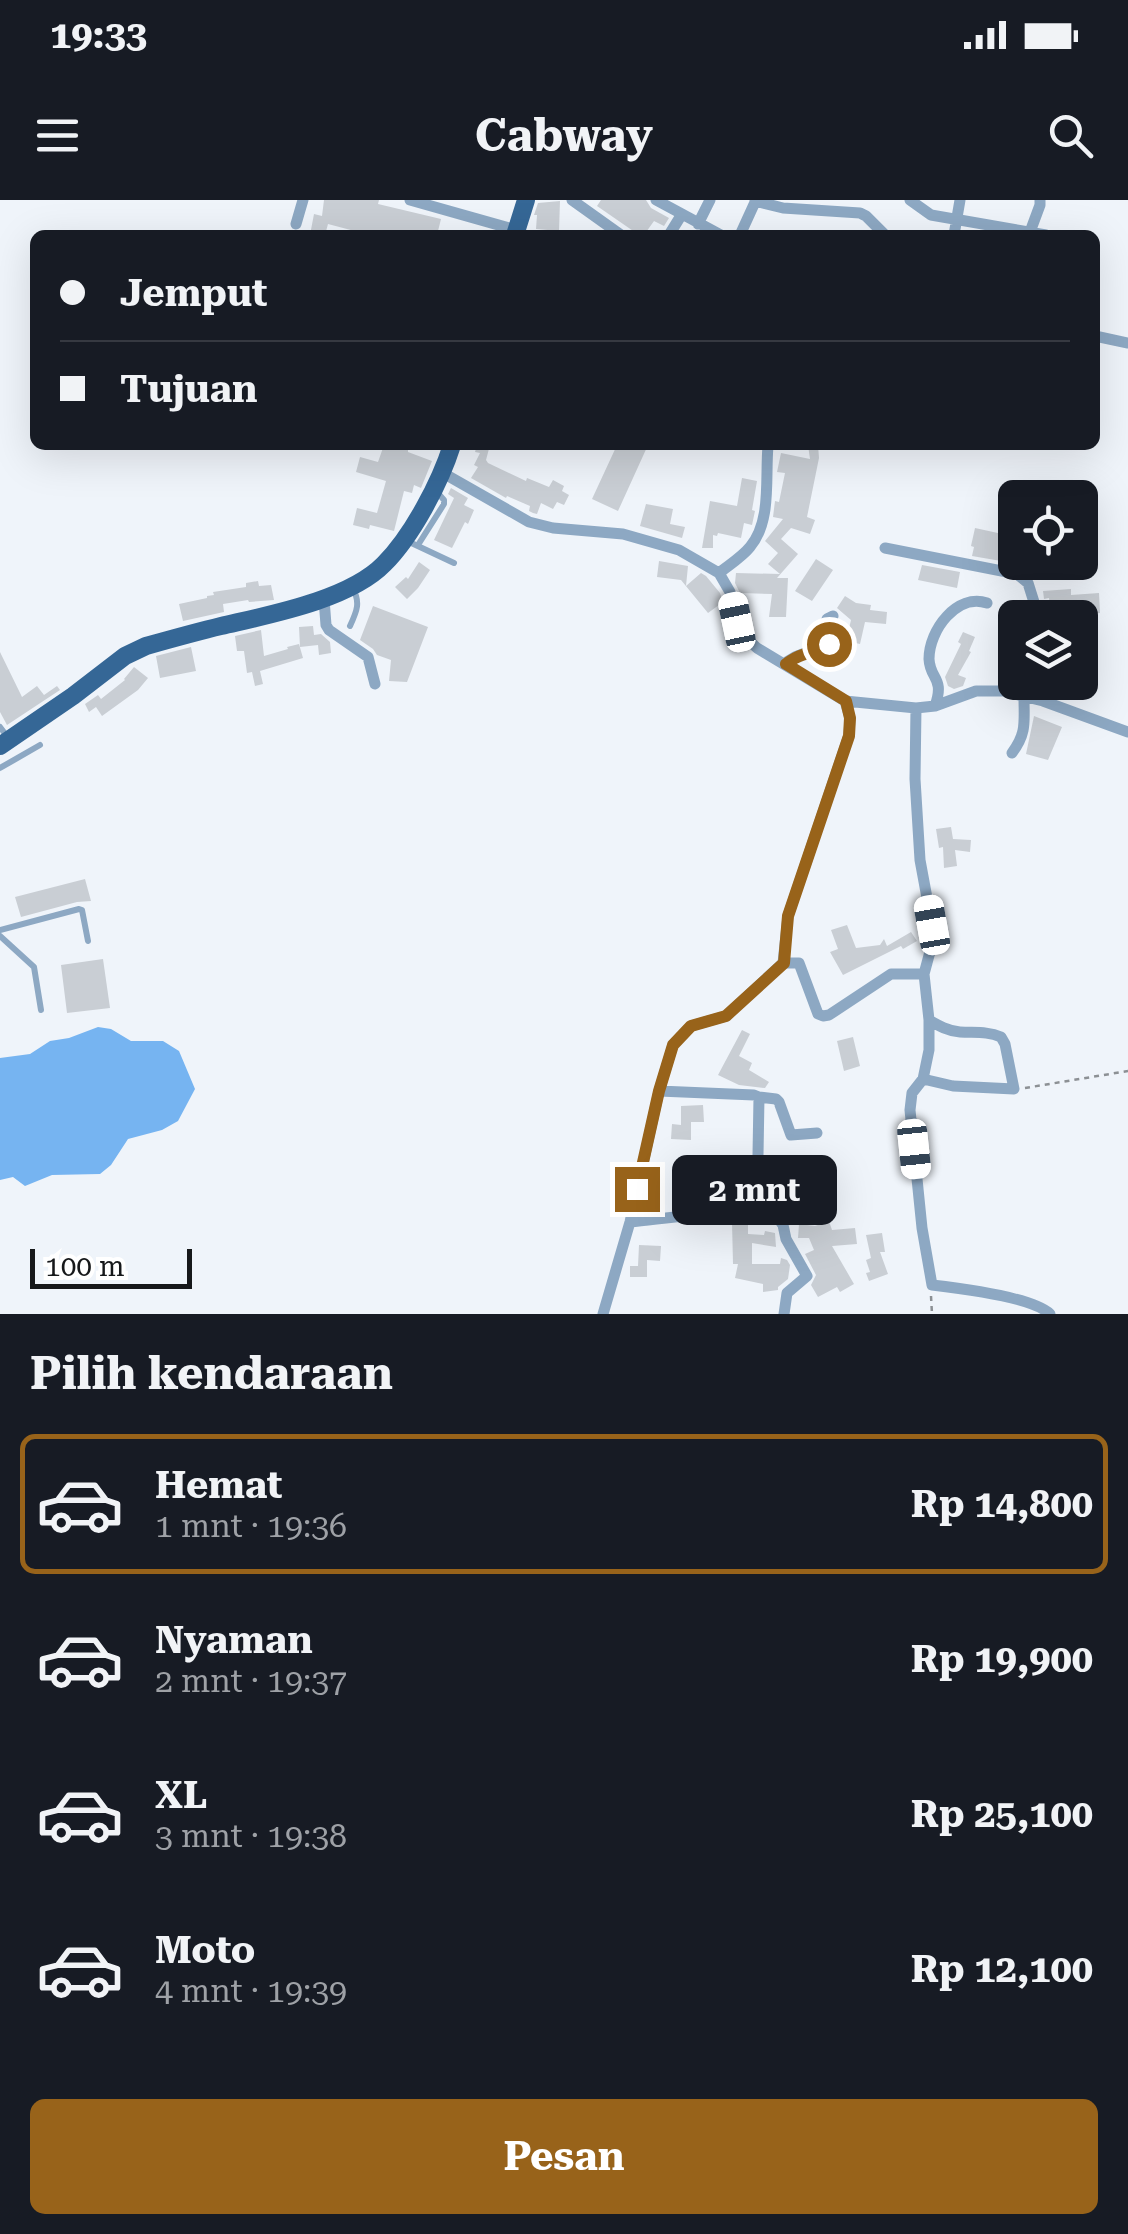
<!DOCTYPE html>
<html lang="id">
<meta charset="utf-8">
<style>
body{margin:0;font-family:"Roboto Serif",serif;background:#242831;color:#f1f3f6;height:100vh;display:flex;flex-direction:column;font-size:38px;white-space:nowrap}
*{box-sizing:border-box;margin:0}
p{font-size:32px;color:#9ea1a6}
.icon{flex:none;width:55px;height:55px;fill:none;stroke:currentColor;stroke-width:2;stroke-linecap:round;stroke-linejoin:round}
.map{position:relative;height:1114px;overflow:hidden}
.panel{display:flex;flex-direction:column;background:#171b24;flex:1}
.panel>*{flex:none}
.guide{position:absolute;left:30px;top:30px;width:1070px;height:220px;border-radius:15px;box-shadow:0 10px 40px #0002;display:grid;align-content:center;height:220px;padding:0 30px;background:#171b24}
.tools{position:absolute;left:998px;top:280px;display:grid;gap:20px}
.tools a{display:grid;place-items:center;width:100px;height:100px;border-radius:15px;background:#171b24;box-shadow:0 10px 40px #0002;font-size:50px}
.scale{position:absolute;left:30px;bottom:25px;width:162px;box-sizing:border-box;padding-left:10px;border:5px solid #16181a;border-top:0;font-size:28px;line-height:35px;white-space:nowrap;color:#16181a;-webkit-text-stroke:8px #fff;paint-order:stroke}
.end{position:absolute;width:45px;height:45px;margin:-22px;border:12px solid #98631a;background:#fff;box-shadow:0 0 0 5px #fff}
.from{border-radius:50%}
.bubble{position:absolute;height:70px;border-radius:15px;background:#171b24;box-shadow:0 10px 40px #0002;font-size:32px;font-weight:700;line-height:70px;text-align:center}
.car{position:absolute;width:30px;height:60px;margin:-30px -15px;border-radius:12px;box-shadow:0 0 8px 2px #0007;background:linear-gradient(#fff 24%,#345 0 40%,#fff 0 76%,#345 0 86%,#fff 0)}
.guide b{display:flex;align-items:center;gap:35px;height:95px;font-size:38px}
.guide b+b{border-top:2px solid #363941}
.guide i{width:25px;height:25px;background:#f1f3f6}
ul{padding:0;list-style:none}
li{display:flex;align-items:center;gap:30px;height:140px;margin:0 20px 15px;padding:0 10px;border:5px solid transparent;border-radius:15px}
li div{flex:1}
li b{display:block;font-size:38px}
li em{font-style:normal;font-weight:700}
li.selected{border-color:#98631a}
li>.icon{width:90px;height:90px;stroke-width:1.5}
h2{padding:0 30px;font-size:45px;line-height:120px}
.button{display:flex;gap:20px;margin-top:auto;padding:20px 30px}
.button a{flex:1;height:115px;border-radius:15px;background:#98631a;color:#fff;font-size:40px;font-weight:700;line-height:115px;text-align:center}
.status{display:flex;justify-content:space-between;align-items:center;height:70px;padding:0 50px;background:#171b24;direction:ltr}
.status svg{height:28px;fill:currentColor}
header{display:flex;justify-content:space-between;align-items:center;height:130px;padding:0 30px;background:#171b24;font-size:45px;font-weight:700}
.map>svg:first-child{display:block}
</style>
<div class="status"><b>19:33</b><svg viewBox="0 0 49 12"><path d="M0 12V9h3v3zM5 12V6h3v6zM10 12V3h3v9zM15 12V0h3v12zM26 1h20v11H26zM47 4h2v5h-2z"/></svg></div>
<header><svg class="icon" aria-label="menu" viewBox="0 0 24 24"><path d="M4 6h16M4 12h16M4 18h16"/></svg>Cabway<svg class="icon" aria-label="search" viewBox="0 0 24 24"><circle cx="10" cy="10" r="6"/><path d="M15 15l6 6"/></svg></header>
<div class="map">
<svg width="1128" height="1114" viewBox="0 0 1128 1114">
<rect width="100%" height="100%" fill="#eff4fa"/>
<path fill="#76b4f1" d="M98,827l13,2 20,12h32l16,10 16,38 -17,32 -16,9 -34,9 -17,26 -11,9 -48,1 -27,11 -12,-9 -13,3v-122l30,-4 20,-13 19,-3z"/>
<path fill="#c9ced4" d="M324,0h55l-1,4 63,15 -4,16h-76l1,-2 -34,-9 -3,11h-15l4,-21 8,2z
M601,0h45l5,8 18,10 -5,8 -10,-5 -10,14h-5l-42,-29z
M560,1l-1,30 -23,-2 1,-14h-3l4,-12z
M384,245h24v7l24,9 -11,27 -7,-3 -2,8 -8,-2 -10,40 -24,-6 -1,4 -16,-4 4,-17 20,5 9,-32 -30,-9 4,-15 18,5z
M477,245h13l-4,15 2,3 38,18 1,-3 22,9 4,-7 11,6 -2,5 7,4 -5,10 -7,-3 -4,7 -12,-6 -4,11 -4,-1 -4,-2 1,-5 -23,-10 -1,2 -35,-20 7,-11 -4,-2 6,-12 -5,-1z
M617,245h31l-30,66 -26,-12z
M808,245h10l1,13 -12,59 8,3 -5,14 -19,-6 -10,11 17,15 -21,24h11l-2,39h-17l3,-23 -32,-1 -5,-10 1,-10 44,1 -12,-10 10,-11 -13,-12 18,-22 -10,-2 2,-16 4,1 6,-29 -8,-1 4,-19 29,6z
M742,278l15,3 -5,29 3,1 -3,14 -8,-2 -3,15 -23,-5 -1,3 -4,-1v13h-11l8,-47 27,5z
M451,288l17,10 -4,7 10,5 -6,14 -3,-2 -13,26 -18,-8 20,-42 -6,-4z
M646,304l27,5 -3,15 15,3 -3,11 -42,-12z
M975,328l32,7 -6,26 -29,-5 2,-9 -3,-1z
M816,359l17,11 -21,31 -17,-10z
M659,361l29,5 -2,20 15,-13 5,3 14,17 3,9 -15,11 -27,-33 -24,-3z
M419,362l11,8 -12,18 -11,11 -12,-12 11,-10 2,2z
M922,365l38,7 -3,16 -39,-8z
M258,381l1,5 12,-1 3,15 -25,2 -1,-2 -25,4 1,8 -41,9 -4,-17 28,-6v-2l7,-1 -1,-3 33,-5v-4z
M1071,389v6l28,-2 1,20 -49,5 -2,-20 -5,1 -1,-8z
M845,396l11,7 15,2 -1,5 17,2 -1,12 -21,-2 -5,22 -14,-3 5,-21 -14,-12z
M373,406l55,21 -21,55 -18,-1 2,-21 -14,-5 -4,-6 -13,-9z
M313,426l1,9 7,-1 9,8 1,11 -12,2 -1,-10 -18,2 -1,-20z
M261,430l3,26 24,-7 -1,-2 12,-3 4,14 -43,13 3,13 -8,2 -3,-14 -5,1 -3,-22h-7l-2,-15z
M963,432l12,5 -6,14 2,1 -13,23 8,3 -3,8 -9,3 -6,-3 -3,-9 16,-33 -3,-2z
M191,447l5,24 -36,7 -4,-22z
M0,452l22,45 15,-11 7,9 13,-9 3,4 -53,35 -7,-13z
M134,467l14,11 -10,12 -36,26 -6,-9 -7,5 -4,-8 13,-9 3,4 24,-19 -1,-1z
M1034,516l28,11 -14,33 -22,-6z
M951,627l2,12 18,1 -1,12 -15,-2 2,16 -13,2 -1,-21 -4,1 -3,-19z
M85,679l6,22 -14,1 -56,15 -6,-20z
M847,725l9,23 24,-3 4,-6 3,7 24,-14 6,9 -14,8 -2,-3 -58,29 -13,-23 8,-3 -7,-19z
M103,759l7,49 -43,5 -6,-48z
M742,830l8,4 -11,22 13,7 -3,7 20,12 -4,6 -26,-3 -21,-10z
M853,837l7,29 -16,5 -7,-30z
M703,905l1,17h-13v18l-20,-1 1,-15 9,1v-19z
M802,956l1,16 24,2 -1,12 -26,-4v5l-16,1 -4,-30z
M829,1021l3,9 23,-2 2,16 -25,2 22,38 -14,8 -3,-5 -19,10 -7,-12 5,-10 -11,-21 9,-4 -5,-12h-11l1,-14 16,2z
M732,1022h16v12l16,1 1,-4 10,2 1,14 -24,-4v21h28l1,-6 6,2 3,5 -2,14 -10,8v3l-15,2v-8l-28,-6 3,-14h-5z
M882,1033l3,19h-5l8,22 -19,7 -3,-8 4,-1 -4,-12 5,-2 -5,-23z
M639,1045l22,1 -1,15 -13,-1v17h-17v-11h8z"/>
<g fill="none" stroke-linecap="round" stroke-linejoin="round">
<path stroke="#8c9094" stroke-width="2.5" stroke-dasharray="5 5" stroke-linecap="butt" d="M1025,888l103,-17
M931,1096l1,18"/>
<path stroke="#8da8c3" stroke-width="6" d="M405,340l49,23
M418,345l26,-41v-4l-8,-9
M350,426c7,-15 11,-24 2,-39
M0,527l9,12
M0,568l40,-23
M0,730l79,-21 3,1 6,31
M0,736l34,31 7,43"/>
<path stroke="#8da8c3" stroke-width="11" d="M410,0l106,30
M572,0l49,35
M656,0l65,35
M910,0l21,15 115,20
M755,1l28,7 77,5 6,3 19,19
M296,24l7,-24
M698,24l12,-24
M1030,32l10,-27v-5
M669,35l13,-21
M740,35l16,-35
M954,35l6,-35
M1095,136l33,7
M443,273l86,49 24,6 70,6 56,16 40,23 11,19 7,30 8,15 12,11 88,53 71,7 19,-2 41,-15h27l40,10 85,31
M885,348l132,26 11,9 11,35
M719,373c10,-8 23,-16 31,-26 22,-26 15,-69 18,-101
M324,399l2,26 3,5 39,27 7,27
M785,463l10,-6 13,-5 14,-1 6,-3 1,-4 -3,-19 1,-6 6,-3
M1042,482l1,19
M935,506c10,-29 -5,-26 -6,-47 0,-29 28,-66 58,-56
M916,508l-1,71 5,81 12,65 -1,23 -7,26 5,46v30l-6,29 -11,14 -2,17 12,118 10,57c26,3 100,12 118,29
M1012,553c15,-20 12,-31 12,-56
M783,763h16l19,51 5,2 6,-1 62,-41h33
M923,879l30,7 61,3 -9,-45 -4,-7c-14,-6 -26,-4 -41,-5 -12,-1 -21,-6 -31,-12
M659,891l95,4 5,2 -2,115
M759,897l17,2 3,3 12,33 26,-2
M630,1022c48,-5 97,-13 145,-8l8,11 3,14 21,37 -20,17 -3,21
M603,1114l27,-92 29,-131 14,-46 18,-19 35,-10 57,-53 5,-47 61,-181 1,-17 -5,-17"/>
<path stroke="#356796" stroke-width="18" d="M515,35l11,-35
M0,546l73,-50 52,-40 21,-10c25,-7 50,-14 75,-20 47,-11 128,-26 163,-62 28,-28 56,-81 68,-119"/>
</g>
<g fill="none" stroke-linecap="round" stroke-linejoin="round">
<path stroke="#98631a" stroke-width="12" d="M637,989l22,-98 14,-46 18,-19 35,-10 58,-53 4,-47 61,-180 1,-18 -4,-17 -60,-37c12,-9 22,-12 36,-12l7,-8"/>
</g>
</svg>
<div class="tools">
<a><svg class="icon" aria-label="locate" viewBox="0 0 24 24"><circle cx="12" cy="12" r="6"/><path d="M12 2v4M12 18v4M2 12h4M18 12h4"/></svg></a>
<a><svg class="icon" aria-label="layers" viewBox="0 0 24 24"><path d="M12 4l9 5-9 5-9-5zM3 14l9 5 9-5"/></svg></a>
</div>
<div class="scale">100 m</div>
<i class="end from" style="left:829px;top:444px"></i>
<i class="end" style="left:637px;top:989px"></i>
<div class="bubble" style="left:672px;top:955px;width:165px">2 mnt</div>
<i class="car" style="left:737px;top:422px;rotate:348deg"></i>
<i class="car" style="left:932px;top:725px;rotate:350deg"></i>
<i class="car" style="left:914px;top:949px;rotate:174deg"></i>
<div class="guide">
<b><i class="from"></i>Jemput</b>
<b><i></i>Tujuan</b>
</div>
</div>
<section class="panel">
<h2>Pilih kendaraan</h2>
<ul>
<li class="selected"><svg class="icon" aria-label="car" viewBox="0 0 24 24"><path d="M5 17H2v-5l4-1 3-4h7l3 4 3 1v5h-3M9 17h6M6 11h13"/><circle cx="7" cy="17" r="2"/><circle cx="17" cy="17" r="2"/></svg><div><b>Hemat</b><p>1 mnt · 19:36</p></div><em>Rp 14,800</em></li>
<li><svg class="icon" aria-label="car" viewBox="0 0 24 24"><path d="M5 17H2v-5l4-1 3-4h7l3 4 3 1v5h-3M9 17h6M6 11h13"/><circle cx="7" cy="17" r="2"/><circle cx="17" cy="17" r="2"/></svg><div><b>Nyaman</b><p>2 mnt · 19:37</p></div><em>Rp 19,900</em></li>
<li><svg class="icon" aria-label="car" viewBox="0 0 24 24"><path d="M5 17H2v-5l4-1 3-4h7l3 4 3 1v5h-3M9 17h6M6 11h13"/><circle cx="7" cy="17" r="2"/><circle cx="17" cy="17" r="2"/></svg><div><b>XL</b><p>3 mnt · 19:38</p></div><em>Rp 25,100</em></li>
<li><svg class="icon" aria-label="car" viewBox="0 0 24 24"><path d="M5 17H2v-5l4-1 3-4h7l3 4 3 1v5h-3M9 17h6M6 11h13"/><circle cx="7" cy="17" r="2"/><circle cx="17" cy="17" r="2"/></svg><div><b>Moto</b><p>4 mnt · 19:39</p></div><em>Rp 12,100</em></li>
</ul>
<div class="button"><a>Pesan</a></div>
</section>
